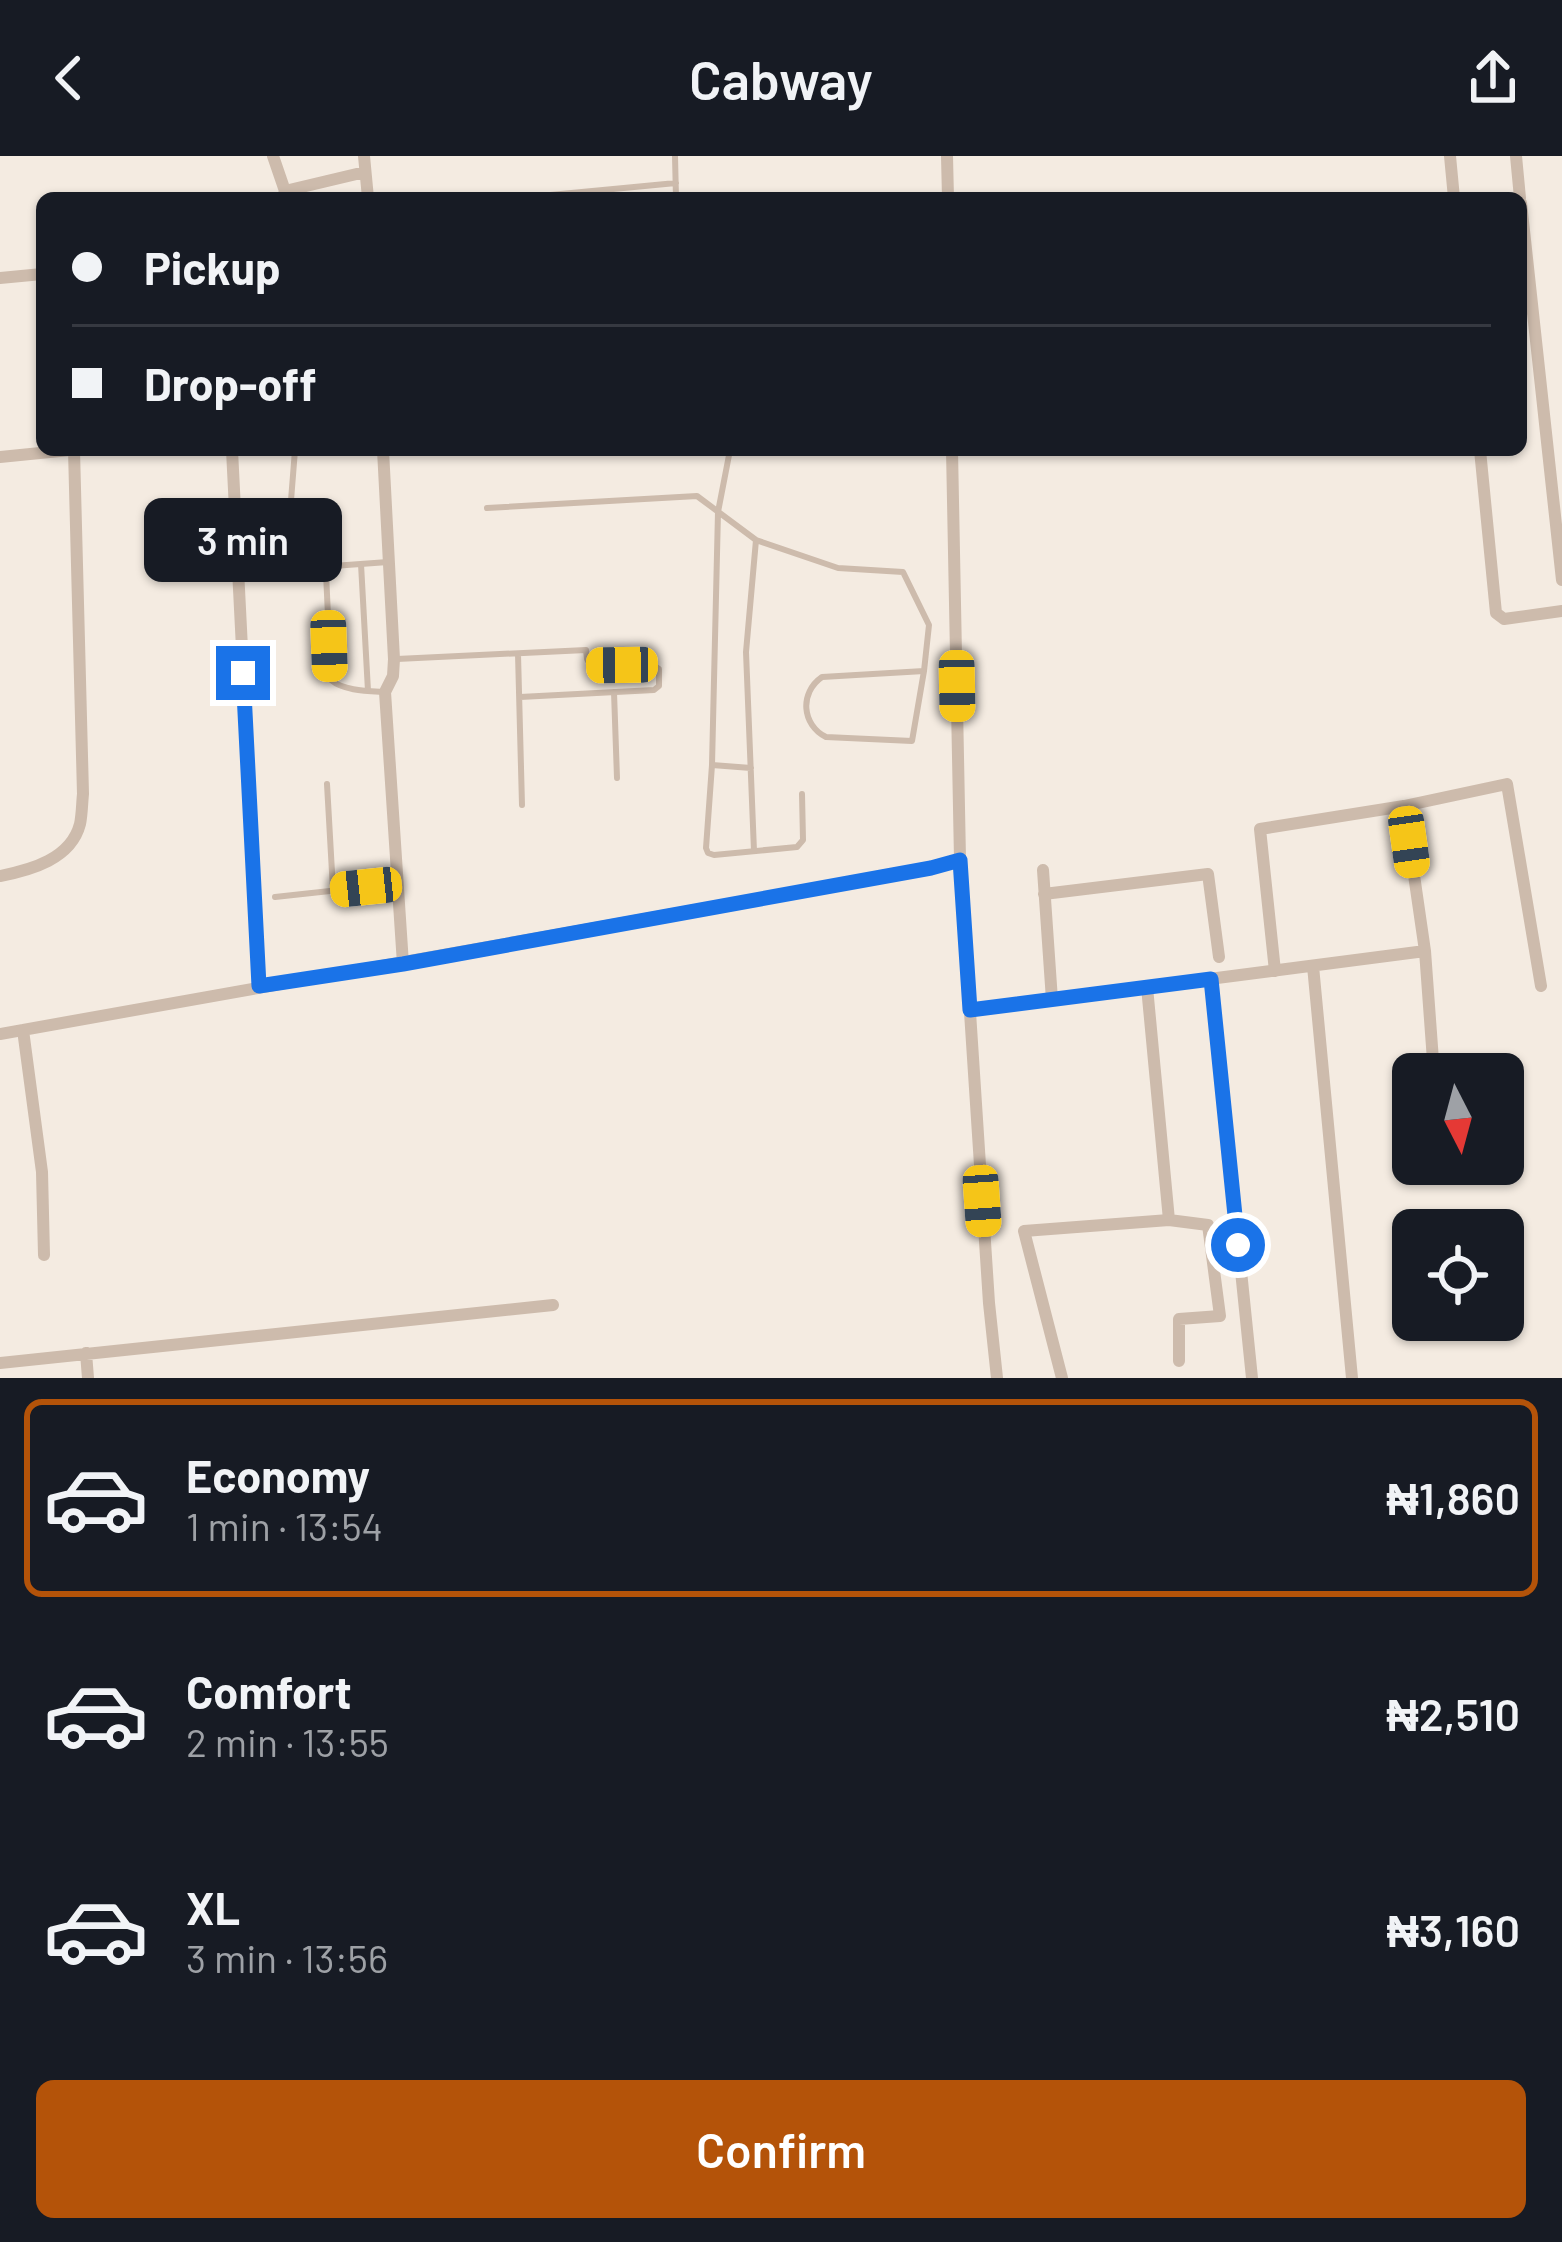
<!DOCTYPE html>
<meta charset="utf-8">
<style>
body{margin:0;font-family:Barlow,sans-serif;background:#20242c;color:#f1f3f6;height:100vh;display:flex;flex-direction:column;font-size:45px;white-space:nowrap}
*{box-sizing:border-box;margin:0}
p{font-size:39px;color:#9ea1a6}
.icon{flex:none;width:66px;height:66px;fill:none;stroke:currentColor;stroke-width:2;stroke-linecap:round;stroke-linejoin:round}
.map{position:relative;height:1222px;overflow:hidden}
.drawer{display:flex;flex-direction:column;background:#171b24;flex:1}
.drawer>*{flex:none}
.guide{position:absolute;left:36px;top:36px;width:1491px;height:264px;border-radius:18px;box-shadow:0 3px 9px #0004;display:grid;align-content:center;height:264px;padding:0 36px;background:#171b24}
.needle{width:78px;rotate:174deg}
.fabs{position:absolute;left:1392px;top:897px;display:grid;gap:24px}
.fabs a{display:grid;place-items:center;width:132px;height:132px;border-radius:18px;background:#171b24;box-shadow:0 3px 9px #0004;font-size:60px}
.end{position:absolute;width:54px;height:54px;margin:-27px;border:15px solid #1a73e8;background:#fff;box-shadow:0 0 0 6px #fff}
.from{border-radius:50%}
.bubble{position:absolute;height:84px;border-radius:18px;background:#171b24;box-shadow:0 3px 9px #0004;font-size:39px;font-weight:600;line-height:84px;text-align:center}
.car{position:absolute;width:36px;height:72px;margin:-36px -18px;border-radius:15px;box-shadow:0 0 9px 3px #0007;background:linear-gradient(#f5c518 24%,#345 0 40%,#f5c518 0 76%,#345 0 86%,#f5c518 0)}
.guide b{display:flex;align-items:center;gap:42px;height:114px;font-size:45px}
.guide b+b{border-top:3px solid #363941}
.guide i{width:30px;height:30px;background:#f1f3f6}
ul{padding:21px 0 0;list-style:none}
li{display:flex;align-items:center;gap:36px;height:198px;margin:0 24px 18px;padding:0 12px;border:6px solid transparent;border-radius:18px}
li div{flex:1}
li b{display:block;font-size:45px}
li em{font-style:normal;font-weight:600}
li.selected{border-color:#b45309}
li>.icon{width:108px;height:108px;stroke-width:1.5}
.action{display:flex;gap:24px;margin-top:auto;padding:24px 36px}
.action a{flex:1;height:138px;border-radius:18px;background:#b45309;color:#fff;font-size:48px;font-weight:600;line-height:138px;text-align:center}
header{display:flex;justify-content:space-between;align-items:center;height:156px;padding:0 36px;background:#171b24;font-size:54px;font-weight:600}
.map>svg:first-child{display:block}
</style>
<header><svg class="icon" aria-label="back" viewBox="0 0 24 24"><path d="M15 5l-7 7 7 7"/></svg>Cabway<svg class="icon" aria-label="share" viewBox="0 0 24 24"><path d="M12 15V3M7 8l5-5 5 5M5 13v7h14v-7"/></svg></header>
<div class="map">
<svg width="1562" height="1222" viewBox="0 0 1562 1222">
<rect width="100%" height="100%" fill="#f4ebe1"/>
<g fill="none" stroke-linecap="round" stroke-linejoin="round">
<path stroke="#cdbbac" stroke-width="6" d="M675,0l1,42
M519,42l157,-15
M730,294l-12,62 -6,253 -6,83 2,5 6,2 83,-8 6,-7 -1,-46
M487,352l210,-12 59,44 82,28 65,4 26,53 -5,46 -12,70 -86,-4c-24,-12 -27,-44 -4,-60l102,-6
M290,357l5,-63
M361,408l7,127
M518,498l4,151
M397,503l189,-9 1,9 4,7 62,-1 6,4v17l-5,4 -134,7
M385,536c-17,-1 -41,-1 -54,-12l-5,-107 7,-7 55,-4
M614,536l3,86
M712,609l39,3
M327,628l6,106
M754,695l-8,-199 10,-112
M275,741l119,-13"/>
<path stroke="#cdbbac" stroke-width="12" d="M273,0l12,35 -1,3
M364,0l4,42
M947,0l1,42
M1450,0l4,42
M1516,0l4,42
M285,35l80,-19
M1521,47l41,377
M0,122l42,-4
M232,294l27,536
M383,294l11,209 -1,17 -8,16 18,272
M1480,294l16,163 8,6 58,-8
M0,301l70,-7
M1404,650l21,145 9,123
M960,703l29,444 8,75
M1043,714l9,130
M0,720c31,-6 71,-17 80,-52 2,-9 2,-21 3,-30l-9,-344
M1044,738l164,-20 11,83
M1313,810l39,412
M1275,815l-15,-142 144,-23 103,-22 34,202
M1211,823l41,399
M1147,831l22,233
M970,854l455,-59
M23,874l19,142 2,83
M0,878l931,-166 29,-9 -8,-409
M86,1197l2,25
M0,1207l553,-58
M1062,1222l-38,-147 145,-11 39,5 12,91 -41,3v42"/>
</g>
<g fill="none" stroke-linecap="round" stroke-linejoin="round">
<path stroke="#1a73e8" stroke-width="15" d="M243,517l16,313 144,-22 528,-96 29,-8 10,150 241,-31 27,266"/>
</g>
</svg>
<div class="fabs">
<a><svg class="needle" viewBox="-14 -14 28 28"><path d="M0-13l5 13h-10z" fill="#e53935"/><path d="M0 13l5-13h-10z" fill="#9ea1a6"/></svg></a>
<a><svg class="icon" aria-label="locate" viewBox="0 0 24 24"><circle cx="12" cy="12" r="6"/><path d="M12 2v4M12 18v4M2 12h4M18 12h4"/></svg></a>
</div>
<i class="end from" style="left:1238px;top:1089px"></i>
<i class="end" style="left:243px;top:517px"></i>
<div class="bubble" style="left:144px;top:342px;width:198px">3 min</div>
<i class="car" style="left:329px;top:490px;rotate:178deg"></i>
<i class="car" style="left:622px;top:509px;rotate:269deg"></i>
<i class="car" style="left:957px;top:530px;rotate:179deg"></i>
<i class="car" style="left:1409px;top:686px;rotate:172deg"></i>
<i class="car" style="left:366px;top:731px;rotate:264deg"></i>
<i class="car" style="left:982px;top:1045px;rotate:176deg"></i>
<div class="guide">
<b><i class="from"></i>Pickup</b>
<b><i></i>Drop-off</b>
</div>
</div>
<section class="drawer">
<ul>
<li class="selected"><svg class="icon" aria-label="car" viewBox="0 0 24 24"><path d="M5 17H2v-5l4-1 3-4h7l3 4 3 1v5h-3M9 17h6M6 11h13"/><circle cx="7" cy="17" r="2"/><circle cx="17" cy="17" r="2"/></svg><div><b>Economy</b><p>1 min · 13:54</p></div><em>₦1,860</em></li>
<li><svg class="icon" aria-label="car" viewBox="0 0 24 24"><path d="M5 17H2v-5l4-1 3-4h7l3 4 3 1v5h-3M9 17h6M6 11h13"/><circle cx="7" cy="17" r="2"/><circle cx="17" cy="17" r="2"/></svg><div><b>Comfort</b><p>2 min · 13:55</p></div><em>₦2,510</em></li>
<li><svg class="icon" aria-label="car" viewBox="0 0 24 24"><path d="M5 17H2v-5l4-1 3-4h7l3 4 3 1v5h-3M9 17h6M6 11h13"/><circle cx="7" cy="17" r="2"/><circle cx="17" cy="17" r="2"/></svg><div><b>XL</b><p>3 min · 13:56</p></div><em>₦3,160</em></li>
</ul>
<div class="action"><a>Confirm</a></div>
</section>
